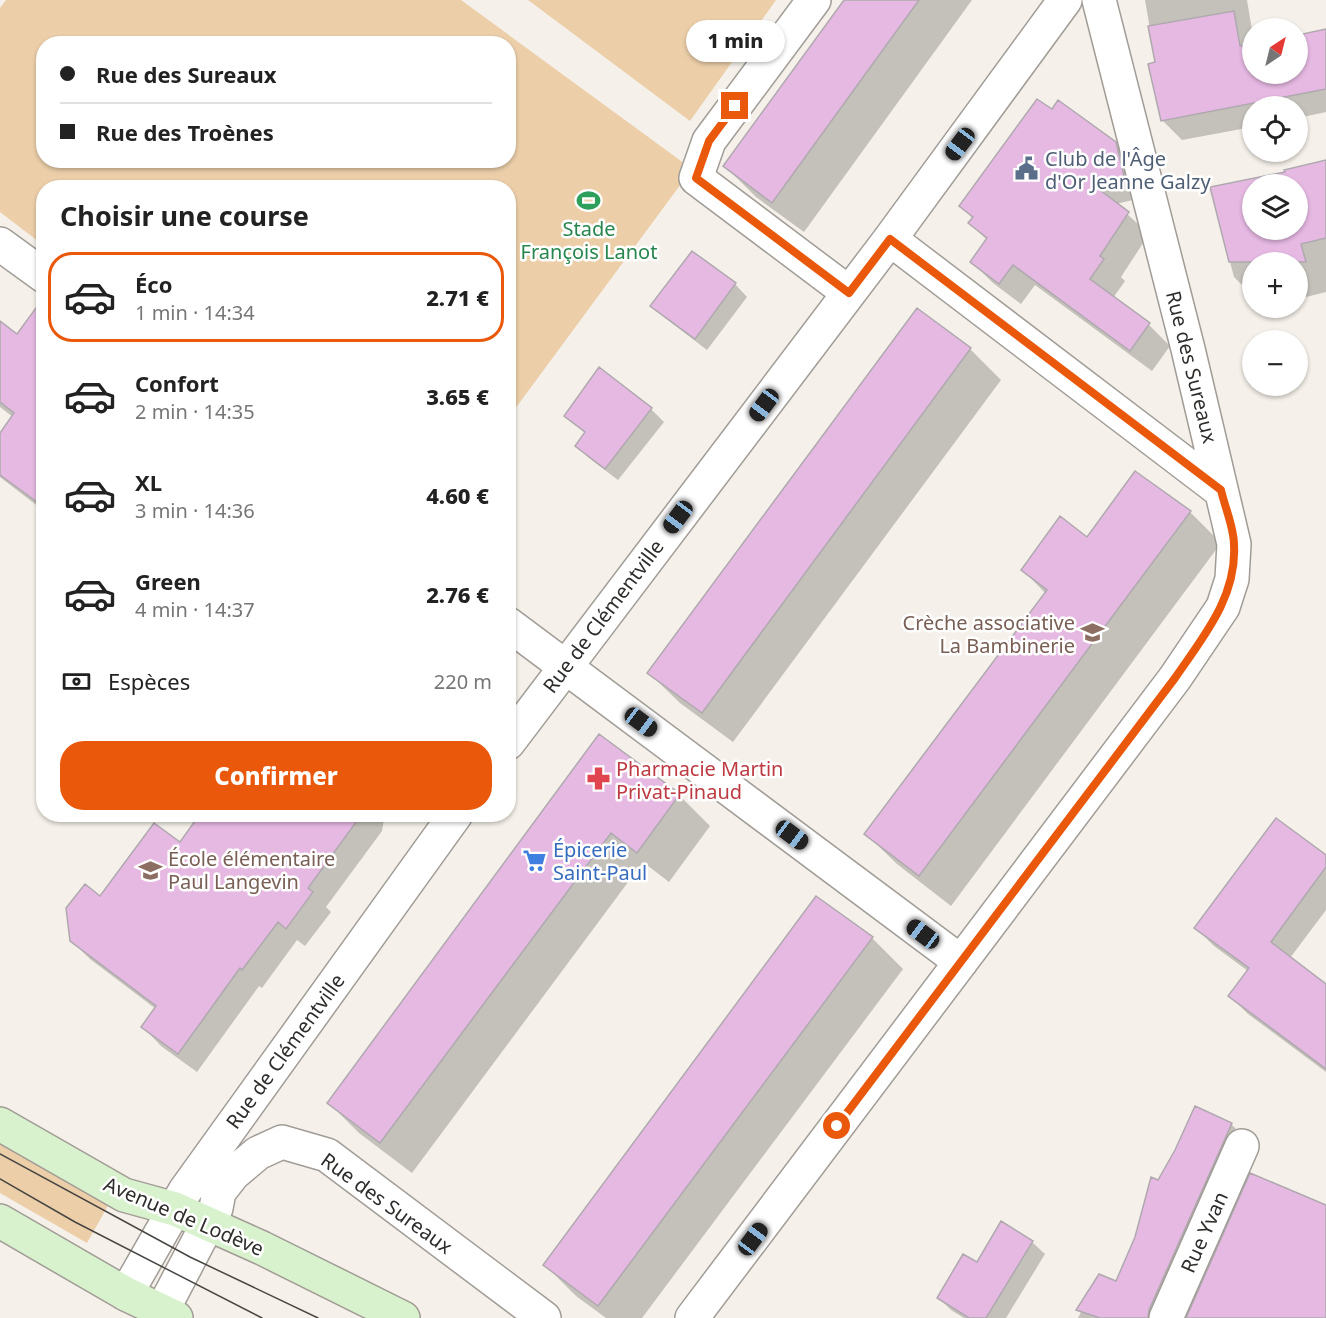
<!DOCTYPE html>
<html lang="fr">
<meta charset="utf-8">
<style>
body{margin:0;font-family:"Noto Sans",sans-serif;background:#f2f2f2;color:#222;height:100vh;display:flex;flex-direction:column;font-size:22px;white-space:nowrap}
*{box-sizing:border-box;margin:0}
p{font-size:20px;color:#767676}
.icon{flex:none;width:33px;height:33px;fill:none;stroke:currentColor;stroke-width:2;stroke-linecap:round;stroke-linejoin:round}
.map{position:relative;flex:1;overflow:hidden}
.panel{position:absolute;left:36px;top:180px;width:480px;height:642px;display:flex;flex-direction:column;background:#fff;border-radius:24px;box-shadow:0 2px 4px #0004}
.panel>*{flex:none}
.top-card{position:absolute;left:36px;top:36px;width:480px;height:132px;border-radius:24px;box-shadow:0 2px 4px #0004;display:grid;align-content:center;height:132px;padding:0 24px;background:#fff}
.needle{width:39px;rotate:35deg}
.fabs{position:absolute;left:1242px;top:18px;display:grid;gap:12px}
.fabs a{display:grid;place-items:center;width:66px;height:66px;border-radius:50%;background:#fff;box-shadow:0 2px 4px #0004;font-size:30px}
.end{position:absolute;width:27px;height:27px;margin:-14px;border:8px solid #ea580c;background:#fff;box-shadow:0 0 0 3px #fff}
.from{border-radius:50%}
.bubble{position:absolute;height:42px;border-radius:21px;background:#fff;box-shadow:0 2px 4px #0004;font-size:20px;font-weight:800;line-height:42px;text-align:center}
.car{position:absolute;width:18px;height:36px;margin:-18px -9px;border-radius:8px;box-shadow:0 0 4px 2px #0007;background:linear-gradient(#222 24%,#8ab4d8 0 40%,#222 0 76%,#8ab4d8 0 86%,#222 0)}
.top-card b{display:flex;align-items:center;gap:21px;height:57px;font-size:22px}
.top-card b+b{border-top:2px solid #e0e0e0}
.top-card i{width:15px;height:15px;background:#222}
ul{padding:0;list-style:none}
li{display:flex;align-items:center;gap:18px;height:90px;margin:0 12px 9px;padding:0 12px;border:3px solid transparent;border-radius:24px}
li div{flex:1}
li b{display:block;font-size:22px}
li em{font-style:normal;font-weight:800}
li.selected{border-color:#ea580c}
li>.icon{width:54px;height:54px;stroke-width:1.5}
h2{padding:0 24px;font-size:27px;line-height:72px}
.pay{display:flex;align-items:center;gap:15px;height:66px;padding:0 24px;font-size:22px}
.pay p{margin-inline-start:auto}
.button{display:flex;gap:12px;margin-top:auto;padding:12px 24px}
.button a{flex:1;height:69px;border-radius:24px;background:#ea580c;color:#fff;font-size:24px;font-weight:800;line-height:69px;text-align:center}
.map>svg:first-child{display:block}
</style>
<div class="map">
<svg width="1326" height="1318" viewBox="0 0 1326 1318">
<rect width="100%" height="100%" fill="#f5f0e9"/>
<path fill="#eccfa9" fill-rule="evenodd" d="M6,0h455l231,169 -183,248 -1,-229h-464l-1,57 -43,-33v-204zM44,44h464v116h-464z
M528,0h248l-86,121z
M0,1139l110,63 -23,41 -87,-50z"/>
<path fill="#0003" fill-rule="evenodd" d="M846,0h126l-168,232 -48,-35 -31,-31z
M1145,0h102l5,30v44h46v-38l28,-5v81l-28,6v-12h-46v21l-70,13 -20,-20 -6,-56z
M1115,144l22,21 8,32 -29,7 33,30 -28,43 4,4 -12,17 36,27 21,21 -18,25 -117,-86 -14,19 -28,-21 -21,-21 15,-22 -17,-17 3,-4 -12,-13z
M1326,161v131l-28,7v-37h-46v33l-18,-18 -23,-88 76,-16zM1252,184h46v46h-46z
M692,253l43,31 12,13 -40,53 -42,-32 -13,-12z
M44,310v201l-44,-34v-42l13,-18 -13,-10v-84l17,13z
M970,349l31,31 -268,362 -53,-39 -31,-30z
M599,369l52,40 13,13 -46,58 -29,-22 -12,-12 9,-12 -20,-18z
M1190,512l31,31 -270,363 -54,-42 -31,-30 180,-240 -23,-24 65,-31z
M600,736l79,59 31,31 -41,56 -26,-20 -231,311 -53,-40 -30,-30z
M201,814h184l-3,17 -56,76 5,5 -26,34 -8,-6 -35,48 -3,-2 -62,86 -36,-26 -18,-19 13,-18 -66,-50 -19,-19 29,-42 80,-54z
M1326,857v53l-36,48 36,28v86l-78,-58 -18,-18 18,-25 -34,-25 -18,-18z
M817,898l55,40 31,31 -261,349h-36l-30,-22 -31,-31z
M1231,1124l14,14 -80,180h-87l3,-6 -3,-2 39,-27 42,-101z
M1032,1242l13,12 -39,64h-42l-13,-8 -12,-12 38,-34z"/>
<path fill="#e6b9e3" stroke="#afa9af" stroke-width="1.5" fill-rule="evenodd" d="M844,0h75l-147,203 -49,-37z
M1234,11l6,35 12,-2v30h46v-39l28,-6v60l-165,32 -13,-57 7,-2 -7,-36z
M1037,99l15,10 6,-9 58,42 8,34 -32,8 37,28 -29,44 4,3 -14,20 60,44 -20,28 -117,-86 -14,19 -29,-22 17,-24 -19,-15 5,-6 -14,-11z
M1326,160v78l-25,6 5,18h-77l-19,-75 75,-15 -1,-2zM1252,184h46v46h-46z
M692,251l44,32 -41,56 -45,-33z
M44,297v210l-44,-32v-42l14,-20 -14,-11v-81l17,13z
M917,308l54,40 -269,365 -55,-40z
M599,367l53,41 -47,61 -30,-23 10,-14 -21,-16z
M1135,471l56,40 -272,365 -55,-42 183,-244 -26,-20 39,-54 27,21z
M599,734l81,60 -43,59 -26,-20 -231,310 -53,-40z
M200,814h162l-54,74 5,4 -27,37 -8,-7 -36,48 -2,-2 -62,86 -37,-27 15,-21 -86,-65 -4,-33 19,-24 15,12 54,-73 26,19z
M1276,818l50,37v12l-55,75 55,42v85l-98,-73 21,-28 -55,-40z
M816,896l57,41 -275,369 -55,-41z
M1195,1106l37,17 -83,187 -1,8h-48l-24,-8 23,-36 17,7 19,-44 16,-60 7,3 17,-30z
M1250,1173l76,32v113h-140z
M1001,1221l32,20 -47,77h-17l-32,-20 26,-44 14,8z"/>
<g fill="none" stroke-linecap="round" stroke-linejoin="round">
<defs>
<path id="street" d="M814,0l-105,141 -13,37 153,115
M890,239l331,252
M0,244l44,32
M508,624l453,338
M508,743l382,-504 175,-239
M126,1294l59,-103 271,-377
M162,1311l54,-103 3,-16 14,-18 25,-21 24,-11 45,13 217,163
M692,1318l483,-640 48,-71 9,-28 2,-35 -46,-195 -89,-349
M1166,1318l76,-172"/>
<path id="secondary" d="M0,1124l124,71 51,14 87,39 141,70
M0,1221l126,73 50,24"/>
</defs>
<use href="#street" stroke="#a19c96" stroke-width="36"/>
<use href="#secondary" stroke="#a19c96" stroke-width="36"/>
<use href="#street" stroke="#fff" stroke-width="33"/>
<use href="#secondary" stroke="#d9f2ce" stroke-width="33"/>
<path stroke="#484643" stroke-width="1.5" d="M0,1154l190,103 128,61
M0,1179l75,43 187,96"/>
</g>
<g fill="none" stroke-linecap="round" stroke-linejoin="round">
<path stroke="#ea580c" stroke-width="8" d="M735,106l-26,35 -13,37 153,115 41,-54 331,251c4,18 13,37 13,55 3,52 -31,92 -59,133l-338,448"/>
</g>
<defs>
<symbol id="civic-bare" viewBox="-9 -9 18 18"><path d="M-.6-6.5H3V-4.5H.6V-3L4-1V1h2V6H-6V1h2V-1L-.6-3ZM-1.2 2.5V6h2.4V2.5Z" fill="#5c6f8a" stroke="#fff" stroke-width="2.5" paint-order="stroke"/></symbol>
<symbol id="stadium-bare" viewBox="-9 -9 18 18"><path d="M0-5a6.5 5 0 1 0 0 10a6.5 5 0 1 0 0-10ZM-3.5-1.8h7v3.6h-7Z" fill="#2e9e5b" stroke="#fff" stroke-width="2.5" paint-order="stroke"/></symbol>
<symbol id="school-bare" viewBox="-9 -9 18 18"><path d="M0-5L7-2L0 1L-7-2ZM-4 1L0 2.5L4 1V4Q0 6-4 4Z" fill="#8d6e63" stroke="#fff" stroke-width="2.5" paint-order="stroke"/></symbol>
<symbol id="pharmacy-bare" viewBox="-9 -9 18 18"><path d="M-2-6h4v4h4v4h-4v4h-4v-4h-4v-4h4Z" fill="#e0444e" stroke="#fff" stroke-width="2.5" paint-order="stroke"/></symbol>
<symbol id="supermarket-bare" viewBox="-9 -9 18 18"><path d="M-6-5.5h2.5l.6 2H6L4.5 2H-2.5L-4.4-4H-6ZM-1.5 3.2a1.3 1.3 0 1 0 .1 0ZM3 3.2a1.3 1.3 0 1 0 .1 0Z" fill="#3f7fe0" stroke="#fff" stroke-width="2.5" paint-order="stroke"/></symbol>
</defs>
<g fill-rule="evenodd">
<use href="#civic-bare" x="1010" y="152" width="33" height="33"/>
<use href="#stadium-bare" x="572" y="184" width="33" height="33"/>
<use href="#school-bare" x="1076" y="616" width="33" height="33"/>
<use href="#pharmacy-bare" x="582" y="762" width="33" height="33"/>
<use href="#supermarket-bare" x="518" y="844" width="33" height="33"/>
<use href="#school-bare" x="134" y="854" width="33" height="33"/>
</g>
<g text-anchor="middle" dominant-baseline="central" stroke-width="5" stroke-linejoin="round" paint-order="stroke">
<g font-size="20" fill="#4e5e75" stroke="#fff" text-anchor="start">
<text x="1045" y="158">Club de l'Âge<tspan x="1045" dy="23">d'Or Jeanne Galzy</tspan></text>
</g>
<g font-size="20" fill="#27864d" stroke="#fff">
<text x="589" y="228">Stade<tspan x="589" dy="23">François Lanot</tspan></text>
</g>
<g font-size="20" fill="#2f2d2b" stroke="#fff">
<text transform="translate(1192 367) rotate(76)">Rue des Sureaux</text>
<text transform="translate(603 616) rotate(-53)">Rue de Clémentville</text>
<text transform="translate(285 1051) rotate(-54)">Rue de Clémentville</text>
<text transform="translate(387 1203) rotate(36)">Rue des Sureaux</text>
<text transform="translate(184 1216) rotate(23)">Avenue de Lodève</text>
<text transform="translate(1204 1232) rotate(-66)">Rue Yvan</text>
</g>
<g font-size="20" fill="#785e54" stroke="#fff" text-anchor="end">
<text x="1075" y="622">Crèche associative<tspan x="1075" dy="23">La Bambinerie</tspan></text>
<text x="168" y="858" text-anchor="start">École élémentaire<tspan x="168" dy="23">Paul Langevin</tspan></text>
</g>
<g font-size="20" fill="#be3a42" stroke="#fff" text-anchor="start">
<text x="616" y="768">Pharmacie Martin<tspan x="616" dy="23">Privat-Pinaud</tspan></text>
</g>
<g font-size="20" fill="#366cbe" stroke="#fff" text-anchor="start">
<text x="553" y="849">Épicerie<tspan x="553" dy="23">Saint-Paul</tspan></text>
</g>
</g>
</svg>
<div class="fabs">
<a><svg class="needle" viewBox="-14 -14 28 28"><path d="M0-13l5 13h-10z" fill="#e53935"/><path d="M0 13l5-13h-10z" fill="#767676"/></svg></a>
<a><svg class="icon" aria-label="locate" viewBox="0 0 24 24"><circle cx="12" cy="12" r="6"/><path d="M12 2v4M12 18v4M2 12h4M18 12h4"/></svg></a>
<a><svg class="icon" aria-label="layers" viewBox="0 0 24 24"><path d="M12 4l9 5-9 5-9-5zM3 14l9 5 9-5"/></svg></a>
<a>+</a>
<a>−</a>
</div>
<i class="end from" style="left:837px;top:1126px"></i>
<i class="end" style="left:735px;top:106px"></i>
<div class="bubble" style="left:686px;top:20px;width:99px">1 min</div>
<i class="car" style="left:960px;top:144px;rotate:217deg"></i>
<i class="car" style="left:764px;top:405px;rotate:217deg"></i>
<i class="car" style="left:678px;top:517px;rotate:217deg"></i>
<i class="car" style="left:641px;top:722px;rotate:127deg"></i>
<i class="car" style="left:792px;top:835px;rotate:127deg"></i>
<i class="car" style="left:923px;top:934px;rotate:307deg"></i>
<i class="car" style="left:753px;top:1239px;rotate:37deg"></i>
<div class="top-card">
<b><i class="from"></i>Rue des Sureaux</b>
<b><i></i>Rue des Troènes</b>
</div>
<section class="panel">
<h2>Choisir une course</h2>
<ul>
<li class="selected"><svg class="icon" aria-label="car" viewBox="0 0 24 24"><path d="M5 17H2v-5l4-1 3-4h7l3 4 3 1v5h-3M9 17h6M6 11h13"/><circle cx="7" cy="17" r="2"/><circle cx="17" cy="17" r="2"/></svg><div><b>Éco</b><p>1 min · 14:34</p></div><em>2.71 €</em></li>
<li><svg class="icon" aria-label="car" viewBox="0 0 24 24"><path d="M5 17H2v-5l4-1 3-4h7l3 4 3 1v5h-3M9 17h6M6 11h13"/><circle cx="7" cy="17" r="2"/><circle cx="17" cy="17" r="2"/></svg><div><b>Confort</b><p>2 min · 14:35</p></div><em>3.65 €</em></li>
<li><svg class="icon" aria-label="car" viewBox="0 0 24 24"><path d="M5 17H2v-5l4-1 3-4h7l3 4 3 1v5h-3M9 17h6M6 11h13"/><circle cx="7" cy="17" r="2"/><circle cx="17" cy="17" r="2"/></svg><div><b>XL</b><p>3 min · 14:36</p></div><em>4.60 €</em></li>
<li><svg class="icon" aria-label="car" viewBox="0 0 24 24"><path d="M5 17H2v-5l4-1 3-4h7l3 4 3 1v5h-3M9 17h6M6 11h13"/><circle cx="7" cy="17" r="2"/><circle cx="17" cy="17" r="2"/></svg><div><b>Green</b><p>4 min · 14:37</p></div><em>2.76 €</em></li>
</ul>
<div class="pay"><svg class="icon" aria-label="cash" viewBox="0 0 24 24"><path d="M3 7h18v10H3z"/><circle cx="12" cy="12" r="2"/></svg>Espèces<p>220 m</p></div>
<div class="button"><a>Confirmer</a></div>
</section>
</div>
